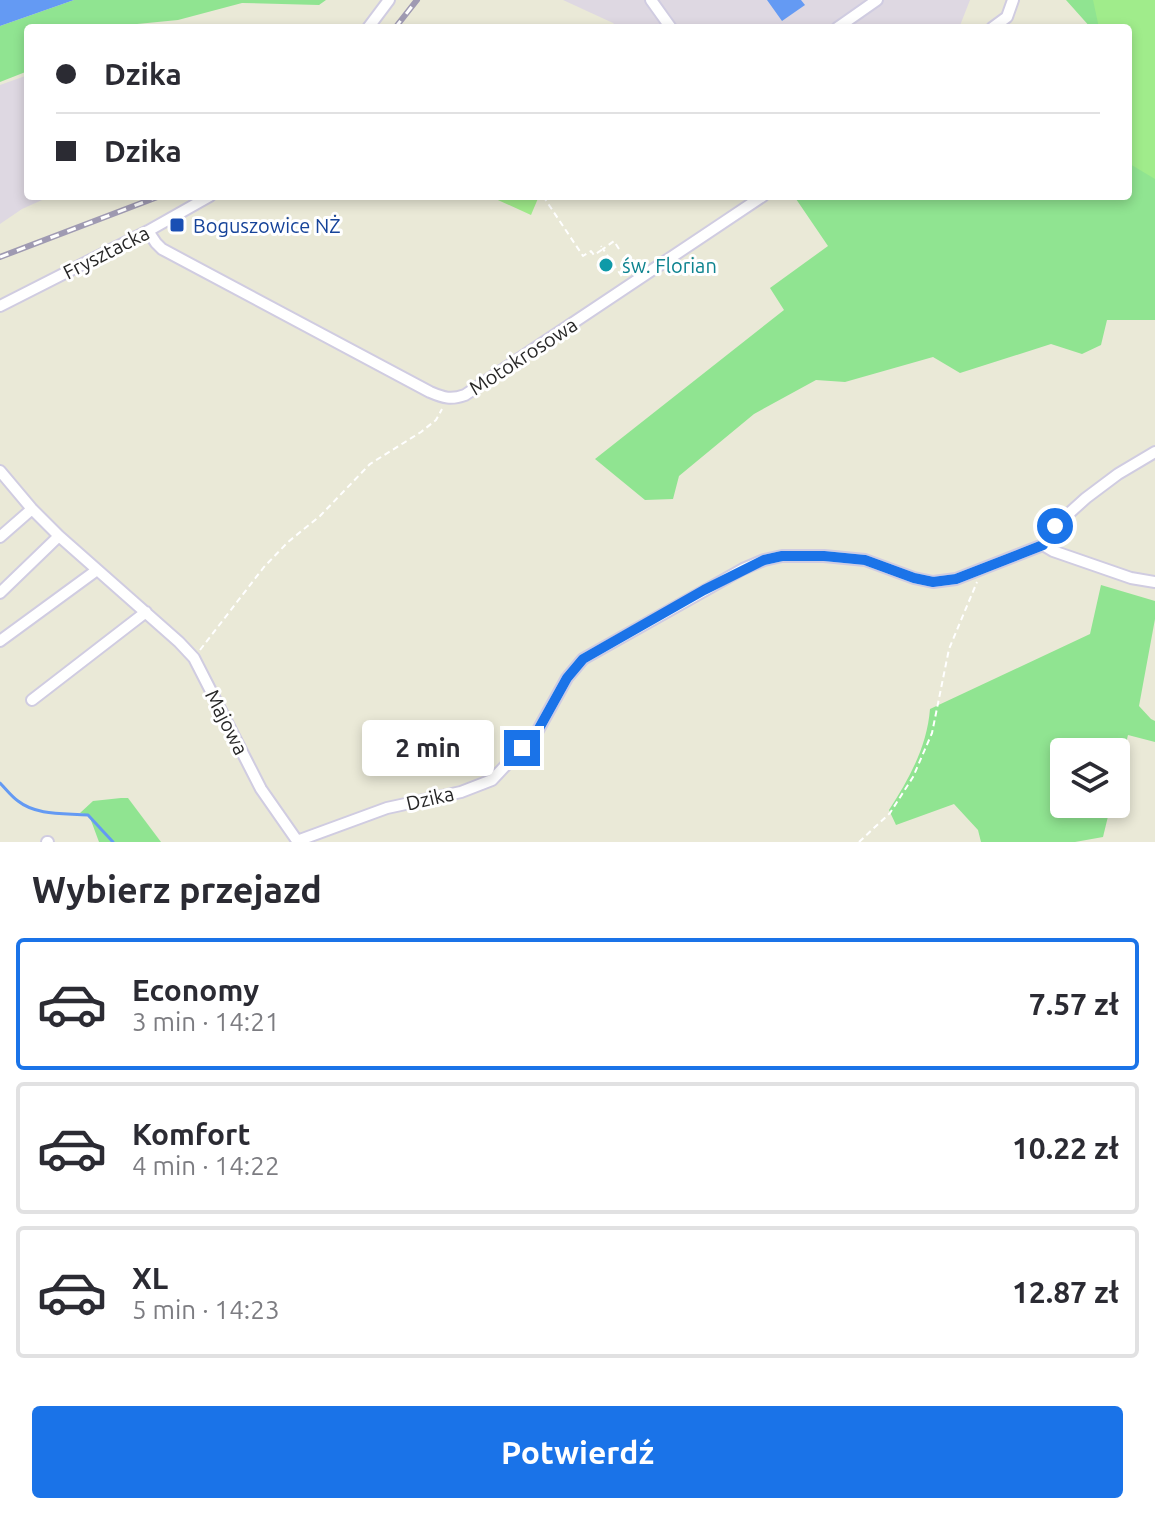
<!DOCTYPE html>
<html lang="pl">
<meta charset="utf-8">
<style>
body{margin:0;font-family:Ubuntu,sans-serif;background:#f7f7f7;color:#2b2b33;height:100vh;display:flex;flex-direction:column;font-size:30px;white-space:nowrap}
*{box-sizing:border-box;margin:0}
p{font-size:26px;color:#7c7c81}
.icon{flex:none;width:44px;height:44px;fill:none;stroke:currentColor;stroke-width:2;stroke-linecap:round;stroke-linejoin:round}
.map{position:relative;height:842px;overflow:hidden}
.details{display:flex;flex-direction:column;background:#fff;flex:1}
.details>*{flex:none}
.guide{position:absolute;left:24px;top:24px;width:1108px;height:176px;border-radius:8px;box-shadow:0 4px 12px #0003;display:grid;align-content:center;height:176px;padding:0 32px;background:#fff}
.controls{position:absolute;left:1050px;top:738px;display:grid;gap:16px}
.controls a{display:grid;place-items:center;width:80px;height:80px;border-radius:8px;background:#fff;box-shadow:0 4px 12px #0003;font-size:40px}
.end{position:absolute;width:36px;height:36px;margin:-18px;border:10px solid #1a73e8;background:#fff;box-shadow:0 0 0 4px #fff}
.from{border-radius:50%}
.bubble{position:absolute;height:56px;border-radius:8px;background:#fff;box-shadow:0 4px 12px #0003;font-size:26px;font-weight:600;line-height:56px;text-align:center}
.guide b{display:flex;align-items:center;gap:28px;height:76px;font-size:30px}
.guide b+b{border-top:2px solid #e1e1e2}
.guide i{width:20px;height:20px;background:#2b2b33}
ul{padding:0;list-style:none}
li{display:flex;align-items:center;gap:24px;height:132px;margin:0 16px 12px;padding:0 16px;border:4px solid #e1e1e2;border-radius:8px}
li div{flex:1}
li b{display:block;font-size:30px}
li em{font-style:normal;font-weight:600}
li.current{border-color:#1a73e8}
li>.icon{width:72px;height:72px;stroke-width:1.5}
h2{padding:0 32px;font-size:36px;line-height:96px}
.button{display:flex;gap:16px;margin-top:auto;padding:16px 32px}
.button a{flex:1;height:92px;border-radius:8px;background:#1a73e8;color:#fff;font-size:32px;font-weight:600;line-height:92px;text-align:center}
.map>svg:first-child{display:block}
</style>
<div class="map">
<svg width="1155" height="842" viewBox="0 0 1155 842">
<rect width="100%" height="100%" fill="#eae9d7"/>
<path fill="#ded8e2" d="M563,0h407l-11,28h-341l-5,-5z
M28,75v121h23l-29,13 -22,15v-139z"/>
<path fill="#90e491" d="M74,0h252l-7,5 -77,-2 -64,17 -51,5 -2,3h-97v43l-28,11v-56z
M1066,0h89v320h-48l-6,25 -19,9 -31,-10 -91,29 -27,-16 -88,25 -29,-2 -62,34 -75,62 -6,23 -28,1 -50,-41 189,-149 -14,-22 58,-42 -34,-50h334v-168h-37z
M1101,585l54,16v18l-16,87 12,13 4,2v21l-27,-7 -12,48v-31h-52v52h47l-8,33 -28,5h-94l-3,-12 -24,-26 -58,21 -7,-15c20,-31 38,-63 41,-101l160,-75z
M121,798h7l33,44h-62l-10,-27 -9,-2 13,-12z"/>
<path fill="#a0ec8b" d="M1093,0h62v179l-25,-15 -2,-9v-127h-29z
M489,196h50l-8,19z"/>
<path fill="#649af3" d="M0,0h74l-74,26z
M767,0h34l4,5 -23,16z"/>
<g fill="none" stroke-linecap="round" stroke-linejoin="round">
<path stroke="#649af3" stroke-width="3" d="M0,783c6,6 11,13 18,18 19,15 47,12 70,14l25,27"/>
<defs>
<path id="minor" d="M651,0l20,28
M368,28l21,-28
M837,28l40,-28
M992,28l15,-11 6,-17
M148,231l8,12 6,6 268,143c14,6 21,8 35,3l298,-199
M0,306l148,-75 62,-35
M0,471l32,38 27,27 120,106 15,16 67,131 37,53
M0,537l32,-28
M1043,545l10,6 78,27 24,4
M0,593l59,-57
M0,641l97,-71
M32,700l114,-88
M297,841l90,-33 74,-16 31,-12 45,-48 30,-54 16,-19 160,-90 21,-9 18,-4h42l41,4 49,18 19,4 23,-3 87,-34 12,-19 31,-28 32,-24 37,-22
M47,842h1"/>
</defs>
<use href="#minor" stroke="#d0cce1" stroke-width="14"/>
<path stroke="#fff" stroke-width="2" stroke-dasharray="6 4" stroke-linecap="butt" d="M543,196l40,60 8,-5 3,4 9,-6 -2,-3
M619,249l-5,-8 -11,8 20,29
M200,650l64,-83 24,-25 32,-26 50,-52 51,-32 15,-12 6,-11
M859,842l31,-29 23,-36 19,-44 17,-84 28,-67"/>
<use href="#minor" stroke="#fff" stroke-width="10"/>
<defs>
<path id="rail" d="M395,28l22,-28
M0,257l160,-61"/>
</defs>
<use href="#rail" stroke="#9f9ab2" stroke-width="6"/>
<use href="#rail" stroke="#fff" stroke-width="3" stroke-dasharray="9" stroke-linecap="butt"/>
</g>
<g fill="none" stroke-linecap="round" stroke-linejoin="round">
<path stroke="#1a73e8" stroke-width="10" d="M522,748l15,-16 30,-54 16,-19 121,-69 60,-30 18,-4h42l41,4 49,18 19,4 23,-3 87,-34 12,-19"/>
</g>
<rect fill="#1a4fb4" stroke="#fff" stroke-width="3" x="169" y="217" width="16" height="16" rx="4"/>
<circle fill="#0f9aa8" stroke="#fff" stroke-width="3" cx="606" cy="265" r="8"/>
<g text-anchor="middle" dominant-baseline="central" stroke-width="6" stroke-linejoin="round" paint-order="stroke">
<g font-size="20" fill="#164399" stroke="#fff" text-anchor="start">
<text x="193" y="225">Boguszowice NŻ</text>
</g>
<g font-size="20" fill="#272727" stroke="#fff">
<text transform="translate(106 252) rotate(-27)">Frysztacka</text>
<text transform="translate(523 356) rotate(-33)">Motokrosowa</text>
<text transform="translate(227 722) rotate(63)">Majowa</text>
<text transform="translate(430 798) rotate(-13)">Dzika</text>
</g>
<g font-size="20" fill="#0d838f" stroke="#fff" text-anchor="start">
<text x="622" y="265">św. Florian</text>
</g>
</g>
</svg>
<div class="controls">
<a><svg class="icon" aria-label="layers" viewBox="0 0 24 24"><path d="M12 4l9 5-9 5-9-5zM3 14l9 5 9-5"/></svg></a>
</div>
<i class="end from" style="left:1055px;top:526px"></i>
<i class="end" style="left:522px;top:748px"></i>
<div class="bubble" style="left:362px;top:720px;width:132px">2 min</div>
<div class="guide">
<b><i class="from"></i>Dzika</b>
<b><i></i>Dzika</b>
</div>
</div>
<section class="details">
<h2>Wybierz przejazd</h2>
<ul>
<li class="current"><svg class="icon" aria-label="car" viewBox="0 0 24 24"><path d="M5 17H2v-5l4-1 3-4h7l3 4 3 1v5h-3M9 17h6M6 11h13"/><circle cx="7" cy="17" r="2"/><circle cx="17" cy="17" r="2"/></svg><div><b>Economy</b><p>3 min · 14:21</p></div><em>7.57 zł</em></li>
<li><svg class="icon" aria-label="car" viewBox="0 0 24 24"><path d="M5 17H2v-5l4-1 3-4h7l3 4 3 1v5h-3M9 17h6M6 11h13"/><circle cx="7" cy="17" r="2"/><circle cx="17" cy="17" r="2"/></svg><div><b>Komfort</b><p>4 min · 14:22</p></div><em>10.22 zł</em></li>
<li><svg class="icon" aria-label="car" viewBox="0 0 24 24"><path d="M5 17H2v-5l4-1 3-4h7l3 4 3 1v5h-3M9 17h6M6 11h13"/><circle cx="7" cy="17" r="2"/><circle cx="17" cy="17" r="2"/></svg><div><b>XL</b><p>5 min · 14:23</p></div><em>12.87 zł</em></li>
</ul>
<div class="button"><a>Potwierdź</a></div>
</section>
